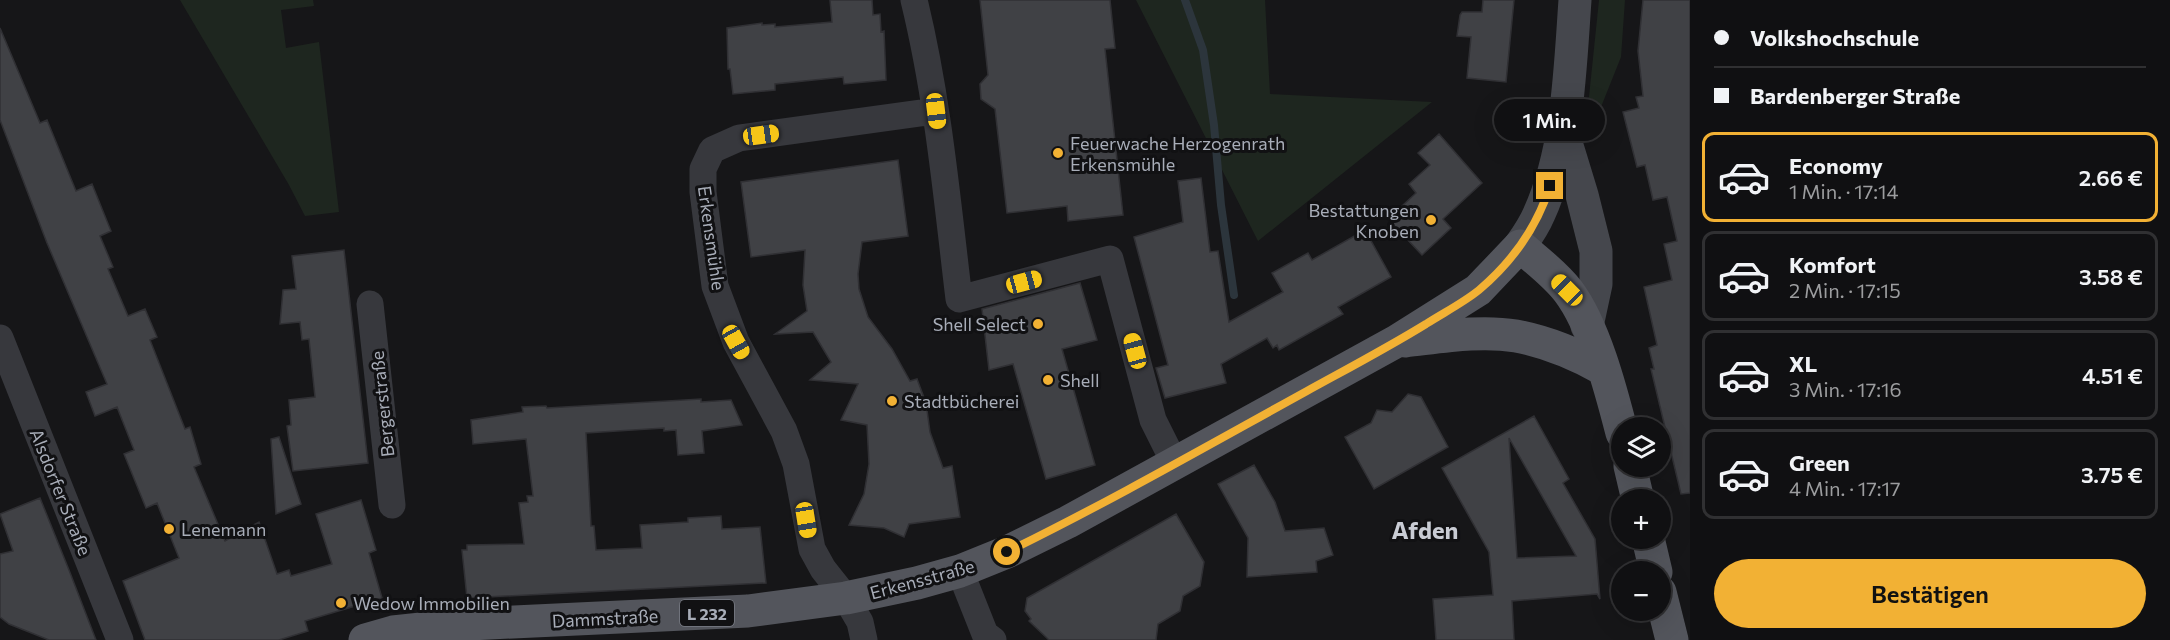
<!DOCTYPE html>
<html lang="de">
<meta charset="utf-8">
<style>
body{margin:0;font-family:Commissioner,sans-serif;background:#19191b;color:#f1f3f6;height:100vh;display:flex;flex-direction:column;font-size:22px;white-space:nowrap}
*{box-sizing:border-box;margin:0}
p{font-size:20px;color:#9c9d9f}
.icon{flex:none;width:33px;height:33px;fill:none;stroke:currentColor;stroke-width:2;stroke-linecap:round;stroke-linejoin:round}
.map{position:relative;flex:1;overflow:hidden}
.panel{display:flex;flex-direction:column;background:#101012;width:480px}
.panel>*{flex:none}
.banner{display:grid;align-content:center;height:132px;padding:0 24px;background:#101012}
.buttons{position:absolute;left:1611px;top:417px;display:grid;gap:12px}
.buttons a{display:grid;place-items:center;width:60px;height:60px;border-radius:50%;background:#101012;box-shadow:0 6px 24px #0002,0 0 0 2px #303032;font-size:30px}
.end{position:absolute;width:27px;height:27px;margin:-14px;border:8px solid #f2b134;background:#111;box-shadow:0 0 0 3px #111}
.from{border-radius:50%}
.bubble{position:absolute;height:42px;border-radius:21px;background:#101012;box-shadow:0 6px 24px #0002,0 0 0 2px #303032;font-size:20px;font-weight:600;line-height:42px;text-align:center}
.car{position:absolute;width:18px;height:36px;margin:-18px -9px;border-radius:8px;box-shadow:0 0 4px 2px #0007;background:linear-gradient(#f5c518 24%,#345 0 40%,#f5c518 0 76%,#345 0 86%,#f5c518 0)}
.banner b{display:flex;align-items:center;gap:21px;height:57px;font-size:22px}
.banner b+b{border-top:2px solid #303032}
.banner i{width:15px;height:15px;background:#f1f3f6}
ul{padding:0;list-style:none}
li{display:flex;align-items:center;gap:18px;height:90px;margin:0 12px 9px;padding:0 12px;border:3px solid #303032;border-radius:12px}
li div{flex:1}
li b{display:block;font-size:22px}
li em{font-style:normal;font-weight:600}
li.current{border-color:#f2b134}
li>.icon{width:54px;height:54px;stroke-width:1.5}
.primary-button{display:flex;gap:12px;margin-top:auto;padding:12px 24px}
.primary-button a{flex:1;height:69px;border-radius:36px;background:#f2b134;color:#111;font-size:24px;font-weight:600;line-height:69px;text-align:center}
main{display:flex;flex:1;min-height:0}
.map>svg:first-child{display:block}
</style>
<main>
<div class="map">
<svg width="1690" height="640" viewBox="0 0 1690 640">
<rect width="100%" height="100%" fill="#161618"/>
<path fill="#1e261f" d="M180,0h133l1,6 -33,4 5,38 33,-6 20,170 -34,4 -16,-31z
M1136,0h129l5,94 162,8 -174,139z
M1599,0h26l-4,57 -22,55 -12,4z"/>
<g fill="none" stroke-linecap="round" stroke-linejoin="round">
<path stroke="#2c353c" stroke-width="8" d="M1185,0l18,50 11,75 7,80 13,90"/>
</g>
<path fill="#404145" stroke="#303034" stroke-width="1.5" fill-rule="evenodd" d="M830,0h42l1,15 7,-1 1,18 3,-1 2,49 -42,4 -1,-7 -68,7v6l-42,4 -3,-25h-2l-1,-41 35,-5v2l13,-1v3l57,-5z
M980,0h130l5,48 -10,1 18,166 -55,6 -1,-15 -60,7 -12,-104 -14,-10 -1,-15 8,-9z
M1483,0h31l-8,82 -39,-4 4,-41 -14,-1 3,-21 2,-3h20z
M1643,0h47v493l-9,1 -30,-125h3l-5,-21 8,-3 -13,-58 28,-7 -8,-36 13,-3 -10,-44 -14,3 -8,-35 -8,2 -14,-55 16,-4 -3,-11 7,-1 -5,-45z
M0,28l40,95 7,-3 29,71 16,-7 19,47 -11,5 13,31 -5,2 20,47 17,-7 12,28 -7,3 35,89 5,-2 11,37 -7,3 31,74 34,-19 18,52 12,-4 2,6 41,-12 -16,-50 45,-14 15,50 -7,3 13,45 -77,23 3,10 -29,9h-134l-22,-59 56,-23 -22,-55 -11,5 -22,-54 10,-4 -17,-43 -22,9 -9,-24 21,-8 -60,-141 -47,-123z
M1439,134l43,49 -39,36 8,9 -29,27 -34,-36 28,-26 -7,-9 21,-19 -12,-12z
M898,160l10,76 -46,6 -4,32 1,15 9,28 24,32 18,32 7,-2 9,24 4,29 13,36 9,-2 8,51 -51,7 -5,13 -20,-9 -35,-3 15,-31 5,-30 -2,-39 -26,-5 17,-36 -48,-4 21,-18 -18,-30 -38,2 32,-23 -4,-26 2,-35 -54,7 -10,-75z
M1201,178l9,74 8,-1 11,71 54,-30 -11,-19 36,-20 4,7 53,-30 26,47 -53,30 5,7 -64,36 -2,-5 -4,3 -6,-10 -46,26 5,19 -61,15 -9,-30 12,-3 -34,-128 49,-15 -5,-41z
M344,250l24,213 -75,8 -6,-45 4,-1 -2,-25 26,-3 -6,-58 -7,1 -2,-18 -20,2 3,-34 13,-1 -4,-33z
M1080,283l17,57 -35,9 33,116 -49,14 -33,-115 -24,6 -7,-61z
M1408,394l13,3 27,50 -74,42 -29,-52 26,-14 6,-13 15,2z
M701,399v3l30,-2 11,25 -40,6 2,22 -26,2 -2,-25 -12,1v-3l-78,5 5,93h3l2,24 46,-2 -2,-23 48,-3v-4l33,-2 1,13 38,-2 6,56 -299,15 -5,-48h5v-5l57,-1 -5,-41 9,-1 -1,-6h6l-7,-57 -53,5 -2,-24 52,-8 -1,-5 24,-1 1,2z
M1534,416l35,63 -6,4 32,56 5,60 -3,-5 -85,7 2,39h-78l-3,-41 60,-4 -4,-43 -47,-84zM1509,438l67,118 -59,2z
M279,437l22,67 -25,10 -5,-75z
M1254,465l21,37 10,29 39,-3 9,27 -17,6 1,11 -70,5 1,-39 -30,-54z
M40,498l29,72 27,70h-47l-40,-16 -9,-7v-63l13,-3 -13,-37z
M1176,514l28,48 -4,24 -17,10 -3,15 -22,13 -2,16h-107l-20,-19 2,-2 -6,-8 2,-13z"/>
<g fill="none" stroke-linecap="round" stroke-linejoin="round">
<path stroke="#37383d" stroke-width="27" d="M914,0c24,98 33,199 45,299l151,-40 43,161 22,44
M370,304l22,201
M0,338l120,302
M960,571l25,63 8,6
M864,640l-4,-18 -14,-24 -23,-29 -11,-20 -16,-85 -12,-33 -48,-89 -21,-56 -12,-94v-23l9,-19 27,-12 196,-27"/>
<path stroke="#45474d" stroke-width="33" d="M1564,136l18,59 14,56v33l-9,42
M1520,246c7,-10 14,-20 19,-32 29,-64 31,-144 36,-214"/>
<path stroke="#53555c" stroke-width="33" d="M1405,341c36,-4 75,-11 111,-5 32,6 60,18 87,33
M1630,466l8,34
M1648,538l8,34
M1660,592l12,48
M365,640l28,-8 76,-8 279,-13 98,-13 71,-15 43,-12 47,-19 61,-30 329,-181 81,-51 42,-44c16,14 35,28 48,45 26,34 43,99 54,142"/>
</g>
<g fill="none" stroke-linecap="round" stroke-linejoin="round">
<path stroke="#f2b134" stroke-width="8" d="M1007,552c102,-50 200,-106 300,-161 40,-22 80,-43 119,-67 17,-11 37,-21 53,-34 33,-28 58,-63 71,-104"/>
</g>
<g fill="#f2b134" stroke="#111113" stroke-width="2">
<circle cx="1058" cy="153" r="6"/>
<circle cx="1431" cy="220" r="6"/>
<circle cx="1038" cy="324" r="6"/>
<circle cx="1048" cy="380" r="6"/>
<circle cx="892" cy="401" r="6"/>
<circle cx="169" cy="529" r="6"/>
<circle cx="341" cy="603" r="6"/>
</g>
<g text-anchor="middle" dominant-baseline="central" stroke-width="6" stroke-linejoin="round" paint-order="stroke">
<rect fill="#111113" stroke="#7b7e86" stroke-width="1.5" x="680" y="600" width="54" height="26" rx="4.5"/>
<g font-size="16" font-weight="bold" fill="#a8adb8">
<text x="707" y="613">L 232</text>
</g>
<g font-size="18" fill="#a8adb8" stroke="#111113" text-anchor="start">
<text x="1070" y="143">Feuerwache Herzogenrath<tspan x="1070" dy="21">Erkensmühle</tspan></text>
<text x="1419" y="210" text-anchor="end">Bestattungen<tspan x="1419" dy="21">Knoben</tspan></text>
<text x="1026" y="324" text-anchor="end">Shell Select</text>
<text x="1060" y="380">Shell</text>
<text x="904" y="401">Stadtbücherei</text>
<text x="181" y="529">Lenemann</text>
<text x="353" y="603">Wedow Immobilien</text>
</g>
<g font-size="18" fill="#a8adb8" stroke="#111113">
<text transform="translate(712 238) rotate(82)">Erkensmühle</text>
<text transform="translate(382 404) rotate(-96)">Bergerstraße</text>
<text transform="translate(61 492) rotate(68)">Alsdorfer Straße</text>
<text transform="translate(922 579) rotate(-15)">Erkensstraße</text>
<text transform="translate(605 618) rotate(-3)">Dammstraße</text>
</g>
<g font-size="24" font-weight="bold" fill="#c9ccd4" stroke="#111113">
<text x="1425" y="529">Afden</text>
</g>
</g>
</svg>
<div class="buttons">
<a><svg class="icon" aria-label="layers" viewBox="0 0 24 24"><path d="M12 4l9 5-9 5-9-5zM3 14l9 5 9-5"/></svg></a>
<a>+</a>
<a>−</a>
</div>
<i class="end from" style="left:1007px;top:552px"></i>
<i class="end" style="left:1550px;top:186px"></i>
<div class="bubble" style="left:1494px;top:99px;width:111px">1 Min.</div>
<i class="car" style="left:936px;top:111px;rotate:173deg"></i>
<i class="car" style="left:761px;top:135px;rotate:82deg"></i>
<i class="car" style="left:1024px;top:282px;rotate:75deg"></i>
<i class="car" style="left:1567px;top:290px;rotate:315deg"></i>
<i class="car" style="left:736px;top:342px;rotate:151deg"></i>
<i class="car" style="left:1135px;top:351px;rotate:345deg"></i>
<i class="car" style="left:806px;top:520px;rotate:171deg"></i>
</div>
<section class="panel">
<div class="banner">
<b><i class="from"></i>Volkshochschule</b>
<b><i></i>Bardenberger Straße</b>
</div>
<ul>
<li class="current"><svg class="icon" aria-label="car" viewBox="0 0 24 24"><path d="M5 17H2v-5l4-1 3-4h7l3 4 3 1v5h-3M9 17h6M6 11h13"/><circle cx="7" cy="17" r="2"/><circle cx="17" cy="17" r="2"/></svg><div><b>Economy</b><p>1 Min. · 17:14</p></div><em>2.66 €</em></li>
<li><svg class="icon" aria-label="car" viewBox="0 0 24 24"><path d="M5 17H2v-5l4-1 3-4h7l3 4 3 1v5h-3M9 17h6M6 11h13"/><circle cx="7" cy="17" r="2"/><circle cx="17" cy="17" r="2"/></svg><div><b>Komfort</b><p>2 Min. · 17:15</p></div><em>3.58 €</em></li>
<li><svg class="icon" aria-label="car" viewBox="0 0 24 24"><path d="M5 17H2v-5l4-1 3-4h7l3 4 3 1v5h-3M9 17h6M6 11h13"/><circle cx="7" cy="17" r="2"/><circle cx="17" cy="17" r="2"/></svg><div><b>XL</b><p>3 Min. · 17:16</p></div><em>4.51 €</em></li>
<li><svg class="icon" aria-label="car" viewBox="0 0 24 24"><path d="M5 17H2v-5l4-1 3-4h7l3 4 3 1v5h-3M9 17h6M6 11h13"/><circle cx="7" cy="17" r="2"/><circle cx="17" cy="17" r="2"/></svg><div><b>Green</b><p>4 Min. · 17:17</p></div><em>3.75 €</em></li>
</ul>
<div class="primary-button"><a>Bestätigen</a></div>
</section>
</main>
